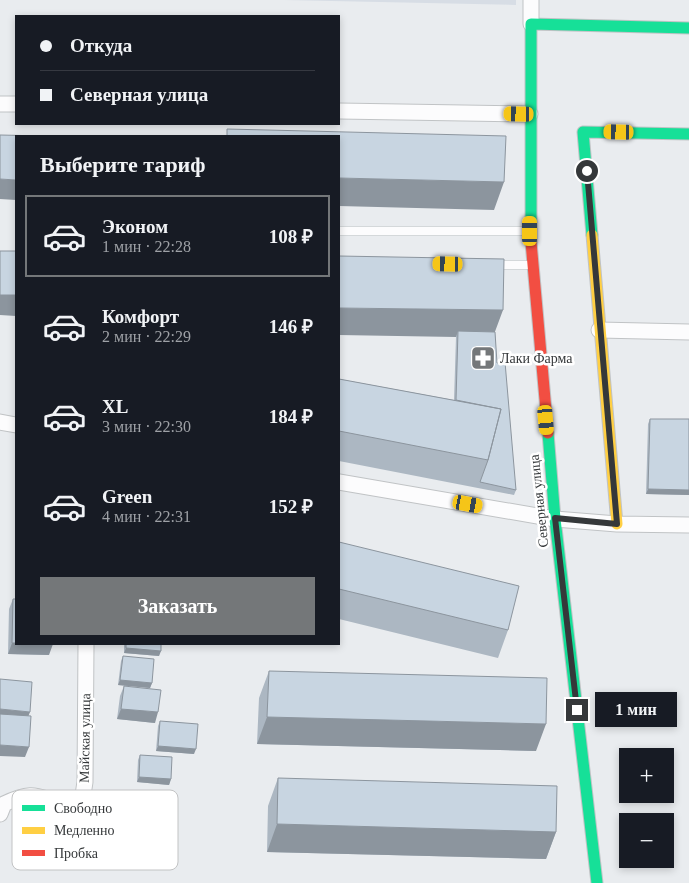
<!DOCTYPE html>
<html lang="ru">
<meta charset="utf-8">
<style>
body{margin:0;font-family:"Times New Roman",serif;background:#20242c;color:#f1f3f6;height:100vh;display:flex;flex-direction:column;font-size:19px;white-space:nowrap}
*{box-sizing:border-box;margin:0}
p{font-size:16px;color:#9ea1a6}
.icon{flex:none;width:28px;height:28px;fill:none;stroke:currentColor;stroke-width:2;stroke-linecap:round;stroke-linejoin:round}
.map{position:relative;flex:1;overflow:hidden}
.details{position:absolute;left:15px;top:135px;width:325px;height:510px;display:flex;flex-direction:column;background:#171b24;border-radius:0px;box-shadow:0 2px 8px #0003}
.details>*{flex:none}
.banner{position:absolute;left:15px;top:15px;width:325px;height:110px;border-radius:0px;box-shadow:0 2px 8px #0003;display:grid;align-content:center;height:110px;padding:0 25px;background:#171b24}
.tools{position:absolute;left:619px;top:748px;display:grid;gap:10px}
.tools a{display:grid;place-items:center;width:55px;height:55px;border-radius:0px;background:#171b24;box-shadow:0 2px 8px #0003;font-size:25px}
.end{position:absolute;width:22px;height:22px;margin:-11px;border:6px solid #35383a;background:#fff;box-shadow:0 0 0 2px #fff}
.from{border-radius:50%}
.bubble{position:absolute;height:35px;border-radius:0px;background:#171b24;box-shadow:0 2px 8px #0003;font-size:16px;font-weight:800;line-height:35px;text-align:center}
.car{position:absolute;width:15px;height:30px;margin:-15px -8px;border-radius:6px;box-shadow:0 0 4px 1px #0007;background:linear-gradient(#f5c518 24%,#345 0 40%,#f5c518 0 76%,#345 0 86%,#f5c518 0)}
.banner b{display:flex;align-items:center;gap:18px;height:48px;font-size:19px}
.banner b+b{border-top:1px solid #363941}
.banner i{width:12px;height:12px;background:#f1f3f6}
ul{padding:0;list-style:none}
li{display:flex;align-items:center;gap:15px;height:82px;margin:0 10px 8px;padding:0 15px;border:2px solid transparent;border-radius:0px}
li div{flex:1}
li b{display:block;font-size:19px}
li em{font-style:normal;font-weight:800}
li.active{border-color:#747779}
li>.icon{width:45px;height:45px;stroke-width:1.5}
h2{padding:0 25px;font-size:22px;line-height:60px}
.action{display:flex;gap:10px;margin-top:auto;padding:10px 25px}
.action a{flex:1;height:58px;border-radius:0px;background:#747779;color:#fff;font-size:20px;font-weight:800;line-height:58px;text-align:center}
.map>svg:first-child{display:block}
</style>
<div class="map">
<svg width="689" height="883" viewBox="0 0 689 883">
<rect width="100%" height="100%" fill="#e9ecef"/>
<path fill="#d7dde5" d="M284,0h232v5z"/>
<g fill="none" stroke-linecap="round" stroke-linejoin="round">
<defs>
<path id="lane" d="M339,231h189
M496,265h36"/>
<path id="street" d="M531,24v-24
M0,104h16
M339,111l191,3
M599,330l90,2
M0,422l16,3
M339,482l216,37 62,5 72,1
M0,814l4,-10c36,-17 34,-3 68,1l11,-10 2,-13 1,-138"/>
<path id="fast" d="M592,235l-9,-103 106,2
M531,242v-218l158,4
M548,433l7,86 42,364"/>
<path id="slow" d="M592,235l25,289"/>
<path id="jam" d="M531,242l17,191"/>
</defs>
<use href="#lane" stroke="#c0c3c5" stroke-width="9"/>
<use href="#street" stroke="#c0c3c5" stroke-width="17"/>
<use href="#fast" stroke="#c0c3c5" stroke-width="13"/>
<use href="#slow" stroke="#c0c3c5" stroke-width="13"/>
<use href="#jam" stroke="#c0c3c5" stroke-width="13"/>
<use href="#lane" stroke="#fcfcfd" stroke-width="8"/>
<use href="#street" stroke="#fcfcfd" stroke-width="15"/>
<use href="#fast" stroke="#16e098" stroke-width="11"/>
<use href="#slow" stroke="#ffcf43" stroke-width="11"/>
<use href="#jam" stroke="#f24e42" stroke-width="11"/>
</g>
<path fill="#acb7c2" d="M339,256l156,76 2,31 19,127 -2,5 -175,-34v-82l115,21 2,-63z
M650,419h39v76l-43,-1 2,-70z
M339,542l169,88 -10,28 -159,-39z
M13,599l36,56 -41,-1 1,-45z
M124,644h37l-2,12 -35,-3z
M123,656l29,27 -2,5 -32,-3 3,-24z
M269,671l267,80 -279,-7 2,-46z
M124,686l31,37 -38,-4 3,-23z
M160,721l34,33 -38,-3 2,-25z
M140,755l31,24 -2,6 -32,-3 1,-22z
M278,778l278,54 -10,27 -279,-7 1,-46z"/>
<path fill="#8c959e" d="M339,178l165,4 -10,28 -155,-4z
M0,179l16,1v20l-16,-1z
M0,295h16v21l-16,-1z
M339,308l164,2 -10,27 -35,-6 -2,6 -117,-2z
M648,489l41,1v5l-43,-1z
M12,643h4v1h37l-4,11 -41,-1z
M126,648l35,3 -2,5 -35,-3z
M120,680l32,3 -2,5 -32,-3z
M0,709l30,3 -4,10 -26,-2z
M121,709l37,3 -3,11 -38,-4z
M267,717l279,7 -10,27 -279,-7z
M0,745l29,2 -4,10 -25,-1z
M158,746l38,3 -2,5 -38,-3z
M139,777l32,2 -2,6 -32,-3z
M277,824l279,8 -10,27 -279,-7z"/>
<path fill="#c8d5e1" stroke="#8c959e" d="M227,129l279,7 -2,46 -165,-4v-42h-112z
M0,135l44,1h-28v44l-16,-1z
M0,251h16v44h-16z
M339,256l165,3 -1,51 -164,-2z
M458,331l37,1 2,31 8,-1 11,128 -36,-8 8,-22 13,-51 -45,-9z
M339,379l162,30 -13,51 -149,-29z
M650,419h39v71l-41,-1z
M339,542l180,44 -11,44 -169,-41z
M13,599h3v44h-4z
M126,644h35v7l-35,-3z
M123,656l31,3 -2,24 -32,-3z
M269,671l278,7 -1,46 -279,-7z
M0,679l32,3 -2,30 -30,-3z
M124,686l37,4 -3,22 -37,-3z
M0,714l31,2 -2,31 -29,-2z
M160,721l38,3 -2,25 -38,-3z
M140,755l32,2 -1,22 -32,-2z
M278,778l279,8 -1,46 -279,-8z"/>
<g fill="none" stroke-linecap="round" stroke-linejoin="round">
<path stroke="#35383a" stroke-width="6" d="M577,710l-22,-192 62,6 -30,-353"/>
</g>
<defs>
<symbol id="pharmacy-square" viewBox="-11 -11 22 22"><rect x="-9" y="-9" width="18" height="18" rx="4" fill="#747779" stroke="#fff"/><path d="M-2-6h4v4h4v4h-4v4h-4v-4h-4v-4h4Z" fill="#fff"/></symbol>
</defs>
<g fill-rule="evenodd">
<use href="#pharmacy-square" x="469" y="344" width="28" height="28"/>
</g>
<g text-anchor="middle" dominant-baseline="central" stroke-width="5" stroke-linejoin="round" paint-order="stroke">
<g font-size="14" fill="#35383a" stroke="#fff" text-anchor="start">
<text x="500" y="358">Лаки Фарма</text>
</g>
<g font-size="14" fill="#35383a" stroke="#fff">
<text transform="translate(539 501) rotate(-96)">Северная улица</text>
<text transform="translate(85 738) rotate(-89)">Майская улица</text>
</g>
</g>
<rect x="12" y="790" width="166" height="80" rx="8" fill="#fff" stroke="#c2c3c4" stroke-width="1"/>
<rect x="22" y="805" width="23" height="6" fill="#16e098"/>
<rect x="22" y="827" width="23" height="7" fill="#ffcf43"/>
<rect x="22" y="850" width="23" height="6" fill="#f24e42"/>
<g font-size="14" fill="#35383a">
<text x="54" y="813">Свободно</text>
<text x="54" y="835">Медленно</text>
<text x="54" y="858">Пробка</text>
</g>
</svg>
<div class="tools">
<a>+</a>
<a>−</a>
</div>
<i class="end from" style="left:587px;top:171px"></i>
<i class="end" style="left:577px;top:710px"></i>
<div class="bubble" style="left:595px;top:692px;width:82px">1 мин</div>
<i class="car" style="left:519px;top:114px;rotate:271deg"></i>
<i class="car" style="left:619px;top:132px;rotate:271deg"></i>
<i class="car" style="left:530px;top:231px;rotate:0deg"></i>
<i class="car" style="left:448px;top:264px;rotate:271deg"></i>
<i class="car" style="left:546px;top:420px;rotate:175deg"></i>
<i class="car" style="left:468px;top:504px;rotate:100deg"></i>
<div class="banner">
<b><i class="from"></i>Откуда</b>
<b><i></i>Северная улица</b>
</div>
<section class="details">
<h2>Выберите тариф</h2>
<ul>
<li class="active"><svg class="icon" aria-label="car" viewBox="0 0 24 24"><path d="M5 17H2v-5l4-1 3-4h7l3 4 3 1v5h-3M9 17h6M6 11h13"/><circle cx="7" cy="17" r="2"/><circle cx="17" cy="17" r="2"/></svg><div><b>Эконом</b><p>1 мин · 22:28</p></div><em>108 ₽</em></li>
<li><svg class="icon" aria-label="car" viewBox="0 0 24 24"><path d="M5 17H2v-5l4-1 3-4h7l3 4 3 1v5h-3M9 17h6M6 11h13"/><circle cx="7" cy="17" r="2"/><circle cx="17" cy="17" r="2"/></svg><div><b>Комфорт</b><p>2 мин · 22:29</p></div><em>146 ₽</em></li>
<li><svg class="icon" aria-label="car" viewBox="0 0 24 24"><path d="M5 17H2v-5l4-1 3-4h7l3 4 3 1v5h-3M9 17h6M6 11h13"/><circle cx="7" cy="17" r="2"/><circle cx="17" cy="17" r="2"/></svg><div><b>XL</b><p>3 мин · 22:30</p></div><em>184 ₽</em></li>
<li><svg class="icon" aria-label="car" viewBox="0 0 24 24"><path d="M5 17H2v-5l4-1 3-4h7l3 4 3 1v5h-3M9 17h6M6 11h13"/><circle cx="7" cy="17" r="2"/><circle cx="17" cy="17" r="2"/></svg><div><b>Green</b><p>4 мин · 22:31</p></div><em>152 ₽</em></li>
</ul>
<div class="action"><a>Заказать</a></div>
</section>
</div>
